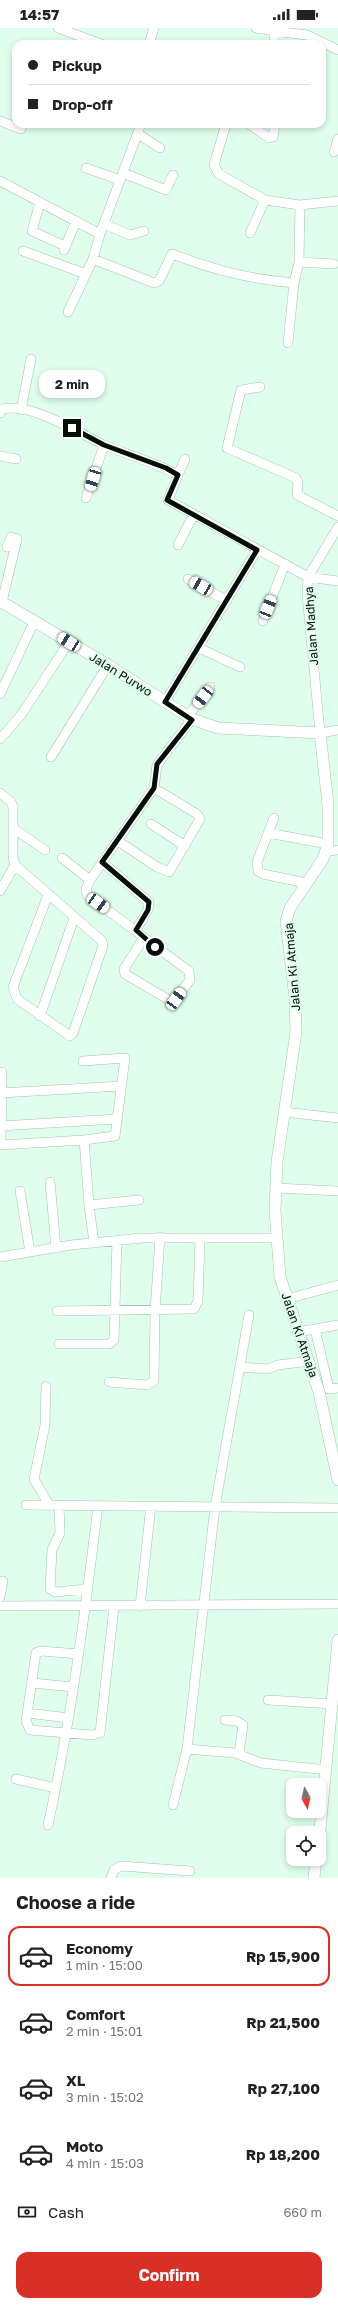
<!DOCTYPE html>
<meta charset="utf-8">
<style>
body{margin:0;font-family:"Golos Text",sans-serif;background:#f2f2f2;color:#222;height:100vh;display:flex;flex-direction:column;font-size:15px;white-space:nowrap}
*{box-sizing:border-box;margin:0}
p{font-size:13px;color:#767676}
.icon{flex:none;width:22px;height:22px;fill:none;stroke:currentColor;stroke-width:2;stroke-linecap:round;stroke-linejoin:round}
.map{position:relative;height:1850px;overflow:hidden}
.sheet{display:flex;flex-direction:column;background:#fff;flex:1}
.sheet>*{flex:none}
.hud{position:absolute;left:12px;top:12px;width:314px;height:88px;border-radius:12px;box-shadow:0 2px 6px #0003;display:grid;align-content:center;height:88px;padding:0 16px;background:#fff}
.needle{width:26px;rotate:172deg}
.fabs{position:absolute;left:286px;top:1750px;display:grid;gap:8px}
.fabs a{display:grid;place-items:center;width:40px;height:40px;border-radius:8px;background:#fff;box-shadow:0 2px 6px #0003;font-size:20px}
.end{position:absolute;width:18px;height:18px;margin:-9px;border:5px solid #050f09;background:#fff;box-shadow:0 0 0 2px #fff}
.from{border-radius:50%}
.bubble{position:absolute;height:28px;border-radius:12px;background:#fff;box-shadow:0 2px 6px #0003;font-size:13px;font-weight:700;line-height:28px;text-align:center}
.car{position:absolute;width:12px;height:24px;margin:-12px -6px;border-radius:5px;box-shadow:0 0 3px 1px #0007;background:linear-gradient(#fff 24%,#345 0 40%,#fff 0 76%,#345 0 86%,#fff 0)}
.hud b{display:flex;align-items:center;gap:14px;height:38px;font-size:15px}
.hud b+b{border-top:1px solid #e0e0e0}
.hud i{width:10px;height:10px;background:#222}
ul{padding:0;list-style:none}
li{display:flex;align-items:center;gap:12px;height:60px;margin:0 8px 6px;padding:0 8px;border:2px solid transparent;border-radius:12px}
li div{flex:1}
li b{display:block;font-size:15px}
li em{font-style:normal;font-weight:700}
li.selected{border-color:#d93025}
li>.icon{width:36px;height:36px;stroke-width:1.5}
h2{padding:0 16px;font-size:18px;line-height:48px}
.pay{display:flex;align-items:center;gap:10px;height:44px;padding:0 16px;font-size:15px}
.pay p{margin-inline-start:auto}
.action{display:flex;gap:8px;margin-top:auto;padding:8px 16px}
.action a{flex:1;height:46px;border-radius:12px;background:#d93025;color:#fff;font-size:16px;font-weight:700;line-height:46px;text-align:center}
.status{display:flex;justify-content:space-between;align-items:center;height:28px;padding:0 20px;background:#fff;direction:ltr}
.status svg{height:11px;fill:currentColor}
.map>svg:first-child{display:block}
</style>
<div class="status"><b>14:57</b><svg viewBox="0 0 49 12"><path d="M0 12V9h3v3zM5 12V6h3v6zM10 12V3h3v9zM15 12V0h3v12zM26 1h20v11H26zM47 4h2v5h-2z"/></svg></div>
<div class="map">
<svg width="338" height="1850" viewBox="0 0 338 1850">
<rect width="100%" height="100%" fill="#dffeeb"/>
<g fill="none" stroke-linecap="round" stroke-linejoin="round">
<defs>
<path id="minor" d="M58,0l43,16
M256,0l18,3v-3
M149,16l5,-16
M274,16v-13l33,4 31,15
M0,93l21,8
M226,96l-12,41 5,9 46,26 35,5 38,-4
M249,96l20,14 4,-1 2,-13
M138,106l22,14
M334,124l4,-13
M86,140l34,12
M123,145l43,17 7,-15
M0,153l100,53 41,-110
M40,174l-8,29 33,15
M300,177l-1,57 35,2
M104,196l26,11 14,-4
M250,205l15,-33
M64,222l12,-29
M23,223l63,23
M93,231l61,24 5,-2 13,-27c43,16 76,25 122,29
M68,284l25,-53 7,-25
M288,315l6,-60 5,-21
M260,359l-19,3 -14,58 69,30 2,5 -1,12 41,21
M21,382l10,-51
M0,385l2,-4c30,-7 76,24 102,36 24,10 51,17 74,30l-10,25 140,77 30,4
M0,428l16,3
M178,447l7,-16
M86,470l18,-53
M338,499l-30,50 -1,17 13,139 18,-3
M178,517l16,-31
M188,551l39,22
M2,574l15,-63 -6,-2 -4,10
M263,593l22,-57
M199,620l41,19
M0,666l34,-72
M165,674l92,-152
M188,688l22,-29
M0,711l21,-24 48,-73
M51,729l57,-92
M0,765l11,9 2,5v50l2,8 87,76 1,5 -30,87 -3,3 -53,-37 -4,-12 35,-92
M274,790l-17,44 1,9 5,3 43,9
M151,796l34,22
M13,800l32,22
M268,805l60,11
M118,813l39,26 12,5 31,-53 -3,-5 -43,-26
M327,823l11,-1
M62,830l28,22
M102,834l47,40 -1,8 -12,20
M0,863l15,-26
M143,911l-19,30 1,5 44,26 5,1 16,-21 -1,-9c-35,-25 -67,-51 -102,-76l-1,-6 4,-9 64,-92 3,-23 35,-46
M40,988l34,-98
M83,1033l42,-3 -10,78 -31,4 5,65
M1,1065l120,-7
M284,1084l54,6
M0,1098l117,-7
M0,1117l84,-5
M1,1117l1,-73
M50,1154l6,66
M275,1160l63,3
M20,1163l10,61
M94,1215l-5,-38 50,-5
M0,1229l71,-12 71,-7h134
M287,1271l51,-14
M57,1283l137,-2 4,-8 2,-62
M249,1287l-34,192 -28,242 48,4 26,10 66,7
M315,1301l14,60 9,-1
M298,1304l40,-7
M59,1316h50l5,-4 3,-100
M241,1339l26,2 11,-4 31,-4
M109,1354l38,3 7,-4 1,-70 5,-74
M46,1358l-1,39 -11,54 15,26
M26,1477l312,3
M59,1477l1,28 -8,17 -2,39 5,3 33,-3
M0,1569l3,-16
M0,1578l338,-2
M140,1578l11,-100
M79,1626l-38,-3 -5,2 -10,68 4,9 62,5 8,-2 14,-126
M32,1655l41,4
M268,1672l65,4
M27,1685l42,5
M225,1692l12,1 6,4 -4,29
M16,1751l40,9
M173,1777l14,-56
M48,1797c23,-105 37,-212 50,-319
M111,1850l3,-8 7,-4 69,5"/>
<path id="tertiary" d="M0,573l108,64 84,54 26,9 102,5 8,71v40l-5,15 -33,49 -4,13 9,77 1,34 -19,130 -2,49 5,66 39,115 19,88
M319,1812l19,-200
M314,1850l2,-19"/>
</defs>
<use href="#minor" stroke="#a5c3b1" stroke-width="10"/>
<use href="#tertiary" stroke="#a5c3b1" stroke-width="12"/>
<use href="#minor" stroke="#fff" stroke-width="9"/>
<use href="#tertiary" stroke="#fff" stroke-width="11"/>
</g>
<g fill="none" stroke-linecap="round" stroke-linejoin="round">
<path stroke="#050f09" stroke-width="5" d="M72,400l32,17 62,23 12,7 -11,25 90,50 -92,152 27,18 -35,44 -3,24 -52,74 47,40 -1,8 -12,20 19,17"/>
</g>
<g text-anchor="middle" dominant-baseline="central" stroke-width="4" stroke-linejoin="round" paint-order="stroke">
<g font-size="12" fill="#050f09" stroke="#dffeeb">
<text transform="translate(311 598) rotate(-94)">Jalan Madhya</text>
<text transform="translate(121 646) rotate(32)">Jalan Purwo</text>
<text transform="translate(292 939) rotate(-95)">Jalan Ki Atmaja</text>
<text transform="translate(300 1307) rotate(71)">Jalan Ki Atmaja</text>
</g>
</g>
</svg>
<div class="fabs">
<a><svg class="needle" viewBox="-14 -14 28 28"><path d="M0-13l5 13h-10z" fill="#e53935"/><path d="M0 13l5-13h-10z" fill="#767676"/></svg></a>
<a><svg class="icon" aria-label="locate" viewBox="0 0 24 24"><circle cx="12" cy="12" r="6"/><path d="M12 2v4M12 18v4M2 12h4M18 12h4"/></svg></a>
</div>
<i class="end from" style="left:155px;top:919px"></i>
<i class="end" style="left:72px;top:400px"></i>
<div class="bubble" style="left:39px;top:342px;width:66px">2 min</div>
<i class="car" style="left:93px;top:451px;rotate:197deg"></i>
<i class="car" style="left:201px;top:558px;rotate:300deg"></i>
<i class="car" style="left:268px;top:579px;rotate:22deg"></i>
<i class="car" style="left:69px;top:614px;rotate:301deg"></i>
<i class="car" style="left:203px;top:669px;rotate:218deg"></i>
<i class="car" style="left:98px;top:875px;rotate:125deg"></i>
<i class="car" style="left:176px;top:971px;rotate:36deg"></i>
<div class="hud">
<b><i class="from"></i>Pickup</b>
<b><i></i>Drop-off</b>
</div>
</div>
<section class="sheet">
<h2>Choose a ride</h2>
<ul>
<li class="selected"><svg class="icon" aria-label="car" viewBox="0 0 24 24"><path d="M5 17H2v-5l4-1 3-4h7l3 4 3 1v5h-3M9 17h6M6 11h13"/><circle cx="7" cy="17" r="2"/><circle cx="17" cy="17" r="2"/></svg><div><b>Economy</b><p>1 min · 15:00</p></div><em>Rp 15,900</em></li>
<li><svg class="icon" aria-label="car" viewBox="0 0 24 24"><path d="M5 17H2v-5l4-1 3-4h7l3 4 3 1v5h-3M9 17h6M6 11h13"/><circle cx="7" cy="17" r="2"/><circle cx="17" cy="17" r="2"/></svg><div><b>Comfort</b><p>2 min · 15:01</p></div><em>Rp 21,500</em></li>
<li><svg class="icon" aria-label="car" viewBox="0 0 24 24"><path d="M5 17H2v-5l4-1 3-4h7l3 4 3 1v5h-3M9 17h6M6 11h13"/><circle cx="7" cy="17" r="2"/><circle cx="17" cy="17" r="2"/></svg><div><b>XL</b><p>3 min · 15:02</p></div><em>Rp 27,100</em></li>
<li><svg class="icon" aria-label="car" viewBox="0 0 24 24"><path d="M5 17H2v-5l4-1 3-4h7l3 4 3 1v5h-3M9 17h6M6 11h13"/><circle cx="7" cy="17" r="2"/><circle cx="17" cy="17" r="2"/></svg><div><b>Moto</b><p>4 min · 15:03</p></div><em>Rp 18,200</em></li>
</ul>
<div class="pay"><svg class="icon" aria-label="cash" viewBox="0 0 24 24"><path d="M3 7h18v10H3z"/><circle cx="12" cy="12" r="2"/></svg>Cash<p>660 m</p></div>
<div class="action"><a>Confirm</a></div>
</section>
